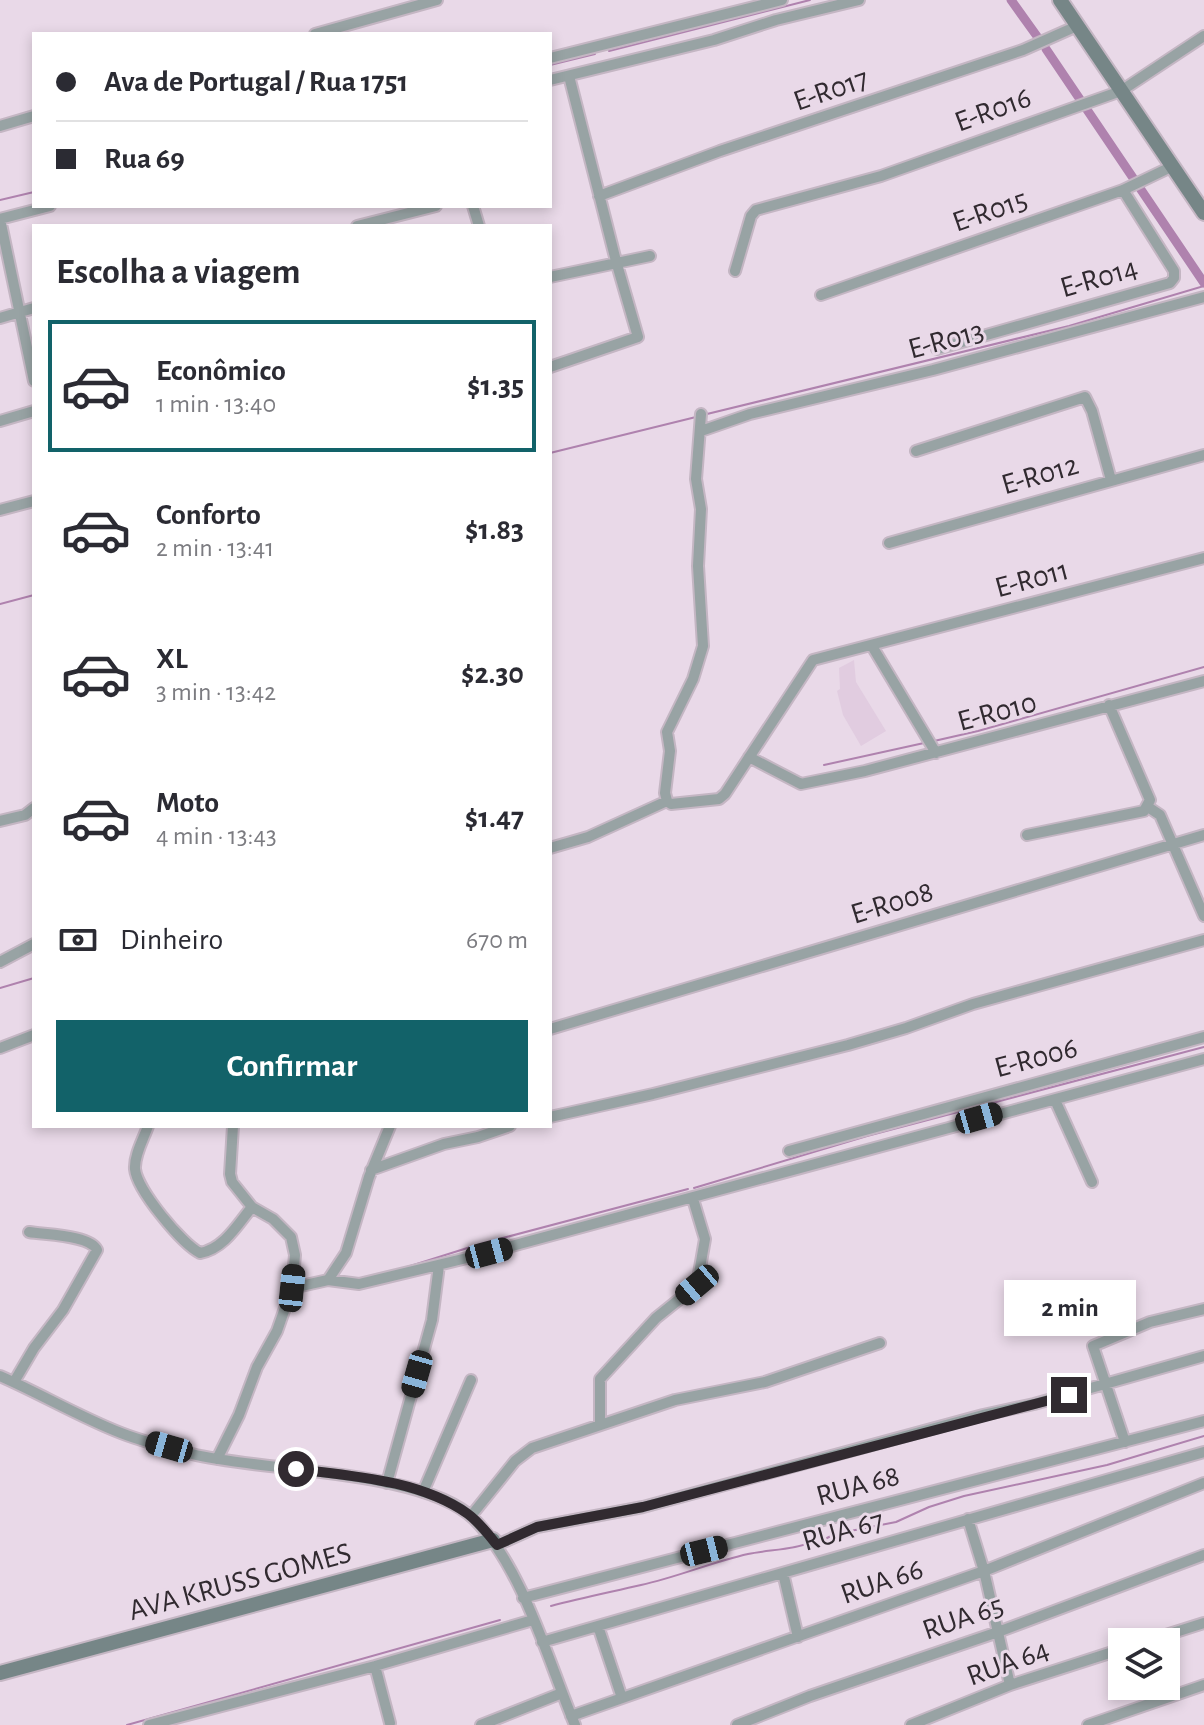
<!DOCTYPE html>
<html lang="pt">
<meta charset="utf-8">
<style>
body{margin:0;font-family:"Alegreya Sans",sans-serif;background:#f2f2f3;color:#2b2b33;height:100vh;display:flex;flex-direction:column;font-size:30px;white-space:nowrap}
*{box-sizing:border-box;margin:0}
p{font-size:26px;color:#7c7c81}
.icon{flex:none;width:44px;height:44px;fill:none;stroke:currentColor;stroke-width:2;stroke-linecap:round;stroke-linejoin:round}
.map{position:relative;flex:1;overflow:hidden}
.drawer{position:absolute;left:32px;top:224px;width:520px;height:904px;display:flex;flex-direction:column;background:#fff;border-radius:0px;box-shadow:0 4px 12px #0003}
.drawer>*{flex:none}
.top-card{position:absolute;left:32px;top:32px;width:520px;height:176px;border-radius:0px;box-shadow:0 4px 12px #0003;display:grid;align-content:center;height:176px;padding:0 24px;background:#fff}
.controls{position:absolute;left:1108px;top:1628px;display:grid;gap:16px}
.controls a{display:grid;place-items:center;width:72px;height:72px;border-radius:0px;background:#fff;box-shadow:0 4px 12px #0003;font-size:40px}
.end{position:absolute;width:36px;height:36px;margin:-18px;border:10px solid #312a30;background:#fff;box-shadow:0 0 0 4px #fff}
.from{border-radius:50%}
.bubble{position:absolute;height:56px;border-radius:0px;background:#fff;box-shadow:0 4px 12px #0003;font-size:26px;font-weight:700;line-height:56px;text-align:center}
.car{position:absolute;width:24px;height:48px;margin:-24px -12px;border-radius:10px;box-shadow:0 0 6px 2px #0007;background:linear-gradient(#222 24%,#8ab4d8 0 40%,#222 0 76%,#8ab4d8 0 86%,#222 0)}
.top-card b{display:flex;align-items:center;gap:28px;height:76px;font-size:30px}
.top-card b+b{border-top:2px solid #e1e1e2}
.top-card i{width:20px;height:20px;background:#2b2b33}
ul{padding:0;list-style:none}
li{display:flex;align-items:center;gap:24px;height:132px;margin:0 16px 12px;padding:0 8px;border:4px solid transparent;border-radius:0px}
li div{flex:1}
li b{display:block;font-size:30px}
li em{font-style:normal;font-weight:700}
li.selected{border-color:#126269}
li>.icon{width:72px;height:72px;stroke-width:1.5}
h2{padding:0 24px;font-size:36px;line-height:96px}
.pay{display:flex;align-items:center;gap:20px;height:88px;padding:0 24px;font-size:30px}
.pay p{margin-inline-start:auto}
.primary-button{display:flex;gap:16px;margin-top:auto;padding:16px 24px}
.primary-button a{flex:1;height:92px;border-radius:0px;background:#126269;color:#fff;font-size:32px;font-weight:700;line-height:92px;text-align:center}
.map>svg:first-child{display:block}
</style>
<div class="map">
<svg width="1204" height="1725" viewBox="0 0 1204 1725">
<rect width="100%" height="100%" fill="#e9d9e8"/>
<path fill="#e1cce0" d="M854,660l2,22 30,49 -25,15 -18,-31 -6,-24 3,-2 -1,-21z"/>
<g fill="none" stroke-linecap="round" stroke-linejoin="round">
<path stroke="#af82ae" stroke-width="2" d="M609,51l201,-51
M550,65l45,-11
M0,200l34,-8
M707,414l362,-88 135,-40
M550,453l146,-36
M0,604l34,-9
M934,741l44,-10 226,-64
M824,765l100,-22
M0,988l34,-10
M694,1188l173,-52 337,-89
M404,1268l76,-24 208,-55
M551,1606c30,-8 60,-14 90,-21 37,-8 71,-23 107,-31 19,-4 52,-5 66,-13l3,2 18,-9 61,-12 33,-15 35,-11 143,-31 97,-29
M127,1725l373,-105"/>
<path stroke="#af82ae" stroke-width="9" d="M1011,0l28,39
M1046,49l158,234"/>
<defs>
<path id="street" d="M315,34l122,-34
M550,58l232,-58
M550,80l164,-40 62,-20 83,-20
M0,126l34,-10
M599,196l121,-45 303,-101 54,-24
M473,206l6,20
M0,219l34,162
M0,219l50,-13
M357,226l79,-20
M735,271l16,-55 5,-6 125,-34 240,-85 83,-55
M550,277l100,-21
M821,295l302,-105 50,-24
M0,318l34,-10
M937,349l233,-66 4,-5v-7l-51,-81
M550,367l88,-30 -22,-76 -47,-185
M0,421l34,-10
M701,431l49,-17 183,-44 271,-73
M916,451l169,-54 7,14 19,69
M0,510l34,-9
M889,543l315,-88
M872,646l64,107
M749,757l52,27 64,-13 339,-90
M667,801l-2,-8 5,-42 -3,-19 26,-53 10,-33 -5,-80 3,-57 -5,-30 5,-65
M1148,807l12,8 44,101
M0,821l25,-6 9,-7
M1027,835l117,-24 6,-11 -41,-95
M550,848l38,-11 79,-36 4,3 48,-5 6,-5 88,-134 391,-102
M0,962l34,-18
M550,1029l654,-194
M0,1048l34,-13
M1055,1100l37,82
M550,1117l103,-23 195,-49 58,-17 67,-24 231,-64
M148,1126c-4,12 -14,29 -13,43 2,21 47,75 65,84 24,-4 38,-29 52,-46
M789,1151l415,-114
M371,1170l73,-26 34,-7 32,-11
M328,1280l18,-27 23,-76 21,-51
M292,1288l36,-8 31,4 112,-27 733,-198
M0,1376c41,18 80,41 121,57 23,9 47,15 71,21 70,18 231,15 282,65 49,49 74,142 101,206
M14,1382l20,-34 29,-38 34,-60c-7,-15 -51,-15 -68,-18
M600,1424v-45l56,-61 41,-33 8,-46 -12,-40
M1125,1442l-32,-96 57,-24 54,-13
M217,1459l22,-44 18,-48 20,-36 15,-43 3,-33 -4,-18 -18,-18 -21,-12 -20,-25 -2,-8 3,-48
M387,1483l45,-163 7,-55
M423,1492l48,-112
M471,1516l44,-55 17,-13 143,-48 90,-18 115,-39
M968,1519l16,52 26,114
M497,1545l40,-18 106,-20 340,-92 51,-11 170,-48
M783,1573l15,64
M523,1598l681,-177
M598,1626l24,72
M542,1642l662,-190
M1144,1642l60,-19
M375,1666l15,57
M571,1716l413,-145 220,-88
M149,1725l226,-59 158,-46
M481,1725l81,-32
M737,1725l73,-29 188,-64 206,-77
M911,1725l99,-40 112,-36
M1088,1725l116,-40"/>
<path id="secondary" d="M1060,0l144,213
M0,1673l493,-133"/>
</defs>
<use href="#street" stroke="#c4b6c3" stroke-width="14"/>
<use href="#secondary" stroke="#c4b6c3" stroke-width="18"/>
<use href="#street" stroke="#98a3a4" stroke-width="10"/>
<use href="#secondary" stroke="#768687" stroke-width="14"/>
</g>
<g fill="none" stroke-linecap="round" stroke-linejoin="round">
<path stroke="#312a30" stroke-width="10" d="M296,1469c56,7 124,11 172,45 11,8 21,21 29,31l40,-18 106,-20 426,-112"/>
</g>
<g text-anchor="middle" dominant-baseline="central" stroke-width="6" stroke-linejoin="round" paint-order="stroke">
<g font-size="30" fill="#312a30" stroke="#e9d9e8">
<text transform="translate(831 90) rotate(-19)">E-R017</text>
<text transform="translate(993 110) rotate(-20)">E-R016</text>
<text transform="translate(990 211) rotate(-19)">E-R015</text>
<text transform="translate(1099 278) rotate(-16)">E-R014</text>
<text transform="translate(946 340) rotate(-15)">E-R013</text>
<text transform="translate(1040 475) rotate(-16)">E-R012</text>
<text transform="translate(1032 579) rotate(-15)">E-R011</text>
<text transform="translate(997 712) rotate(-15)">E-R010</text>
<text transform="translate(892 903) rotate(-17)">E-R008</text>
<text transform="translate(1036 1058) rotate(-15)">E-R006</text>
<text transform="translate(858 1486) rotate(-15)">RUA 68</text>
<text transform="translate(843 1531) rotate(-16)">RUA 67</text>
<text transform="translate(240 1582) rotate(-15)">AVA KRUSS GOMES</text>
<text transform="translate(882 1582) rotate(-19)">RUA 66</text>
<text transform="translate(963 1618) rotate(-19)">RUA 65</text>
<text transform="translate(1008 1663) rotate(-20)">RUA 64</text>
</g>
</g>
</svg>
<div class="controls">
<a><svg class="icon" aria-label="layers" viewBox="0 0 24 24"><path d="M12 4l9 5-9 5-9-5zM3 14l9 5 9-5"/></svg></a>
</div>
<i class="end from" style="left:296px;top:1469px"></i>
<i class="end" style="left:1069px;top:1395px"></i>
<div class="bubble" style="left:1004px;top:1280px;width:132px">2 min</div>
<i class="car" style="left:979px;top:1118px;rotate:74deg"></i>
<i class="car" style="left:489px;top:1253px;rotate:75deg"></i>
<i class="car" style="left:697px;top:1285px;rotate:230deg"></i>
<i class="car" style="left:292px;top:1288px;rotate:6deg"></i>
<i class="car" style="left:417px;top:1374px;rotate:196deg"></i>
<i class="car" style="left:169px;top:1447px;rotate:286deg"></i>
<i class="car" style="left:704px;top:1551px;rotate:76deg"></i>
<div class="top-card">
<b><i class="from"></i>Ava de Portugal / Rua 1751</b>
<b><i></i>Rua 69</b>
</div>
<section class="drawer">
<h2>Escolha a viagem</h2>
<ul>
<li class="selected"><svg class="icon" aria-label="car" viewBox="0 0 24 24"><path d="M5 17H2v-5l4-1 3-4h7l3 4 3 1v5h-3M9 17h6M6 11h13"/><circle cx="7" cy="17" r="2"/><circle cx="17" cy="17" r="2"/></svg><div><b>Econômico</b><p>1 min · 13:40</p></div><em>$1.35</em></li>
<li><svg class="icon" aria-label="car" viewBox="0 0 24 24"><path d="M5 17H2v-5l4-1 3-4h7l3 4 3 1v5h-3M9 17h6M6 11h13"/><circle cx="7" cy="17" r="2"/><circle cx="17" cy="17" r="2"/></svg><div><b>Conforto</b><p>2 min · 13:41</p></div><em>$1.83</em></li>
<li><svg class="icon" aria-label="car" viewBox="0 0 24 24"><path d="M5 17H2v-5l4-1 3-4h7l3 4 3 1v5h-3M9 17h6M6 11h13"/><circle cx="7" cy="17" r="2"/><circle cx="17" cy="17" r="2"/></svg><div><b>XL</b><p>3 min · 13:42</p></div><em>$2.30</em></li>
<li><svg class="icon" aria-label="car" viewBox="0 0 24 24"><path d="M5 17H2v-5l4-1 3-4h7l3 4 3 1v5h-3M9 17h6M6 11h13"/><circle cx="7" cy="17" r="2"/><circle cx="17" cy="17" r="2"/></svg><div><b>Moto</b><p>4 min · 13:43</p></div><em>$1.47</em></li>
</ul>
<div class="pay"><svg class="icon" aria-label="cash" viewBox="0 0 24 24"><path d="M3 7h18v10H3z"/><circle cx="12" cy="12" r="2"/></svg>Dinheiro<p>670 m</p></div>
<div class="primary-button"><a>Confirmar</a></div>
</section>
</div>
